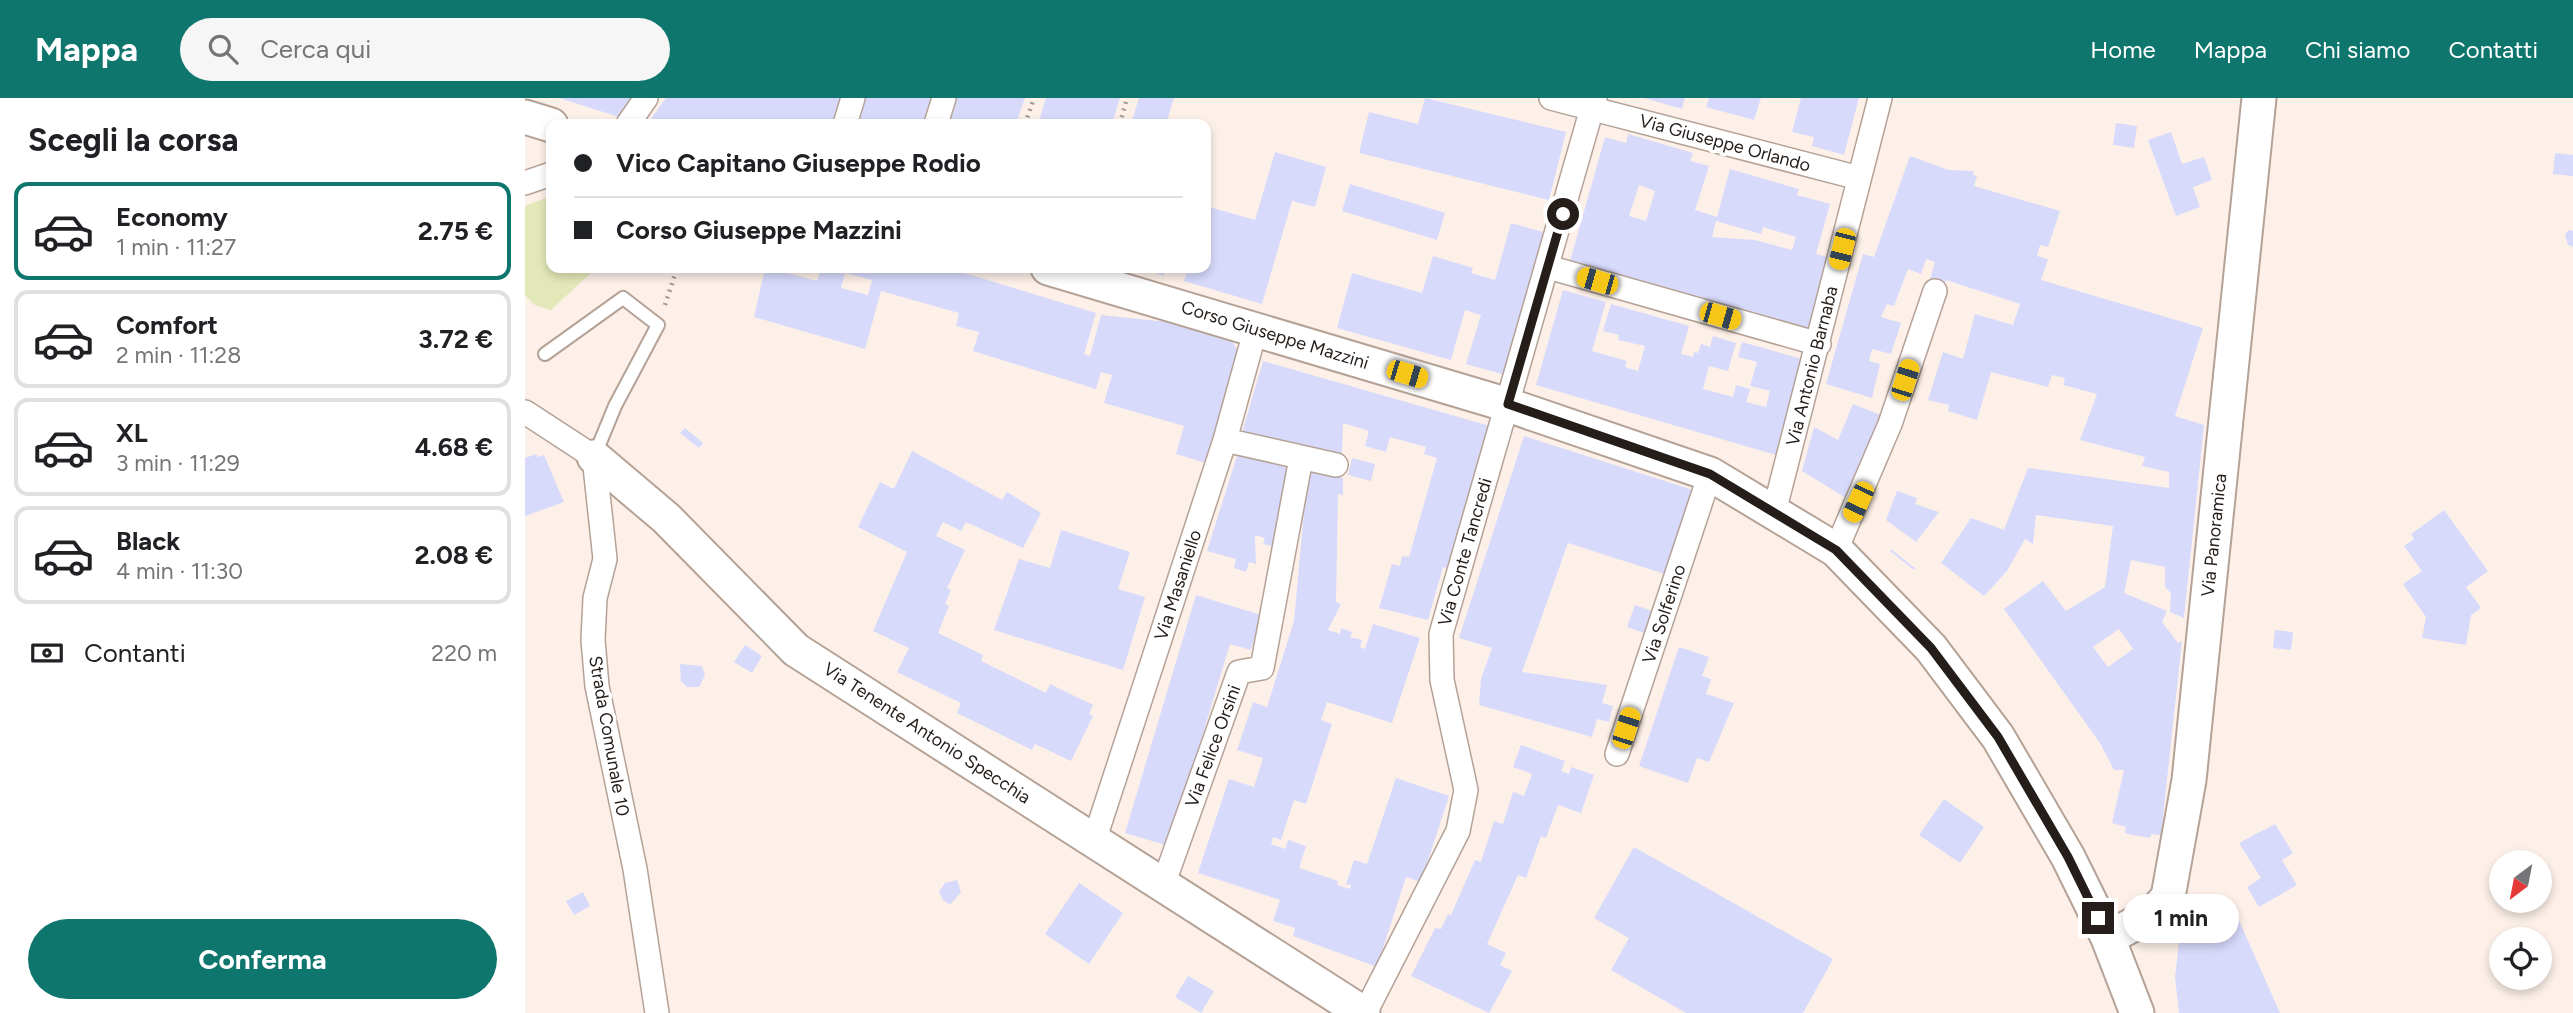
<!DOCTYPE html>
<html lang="it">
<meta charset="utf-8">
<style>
body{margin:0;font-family:Figtree,sans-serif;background:#f6f6f6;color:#202124;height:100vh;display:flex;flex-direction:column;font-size:26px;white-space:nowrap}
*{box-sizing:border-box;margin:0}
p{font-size:23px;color:#757577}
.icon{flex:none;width:38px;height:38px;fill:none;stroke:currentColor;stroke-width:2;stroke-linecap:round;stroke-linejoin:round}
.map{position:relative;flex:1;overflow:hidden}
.side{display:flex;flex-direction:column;background:#fff;width:525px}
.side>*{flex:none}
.top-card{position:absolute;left:21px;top:21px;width:665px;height:154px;border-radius:14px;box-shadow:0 4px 10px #0003;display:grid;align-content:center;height:154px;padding:0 28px;background:#fff}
.needle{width:46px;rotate:212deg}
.tools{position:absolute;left:1964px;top:752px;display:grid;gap:14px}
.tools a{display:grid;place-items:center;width:63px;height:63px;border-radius:50%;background:#fff;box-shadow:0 4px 10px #0003;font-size:35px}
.end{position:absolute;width:32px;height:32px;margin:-16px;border:9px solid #241d19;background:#fff;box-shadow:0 0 0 4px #fff}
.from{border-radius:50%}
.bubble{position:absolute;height:49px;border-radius:24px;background:#fff;box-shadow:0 4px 10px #0003;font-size:23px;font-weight:700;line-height:49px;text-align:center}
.car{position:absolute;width:21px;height:42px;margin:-21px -10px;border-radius:9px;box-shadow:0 0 5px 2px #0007;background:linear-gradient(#f5c518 24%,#345 0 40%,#f5c518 0 76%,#345 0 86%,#f5c518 0)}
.top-card b{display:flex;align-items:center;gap:24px;height:66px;font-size:26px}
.top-card b+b{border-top:2px solid #e0e0e0}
.top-card i{width:18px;height:18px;background:#202124}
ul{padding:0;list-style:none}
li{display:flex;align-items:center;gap:21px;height:98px;margin:0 14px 10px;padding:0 14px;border:4px solid #e0e0e0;border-radius:14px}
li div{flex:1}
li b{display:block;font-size:26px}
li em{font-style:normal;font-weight:700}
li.selected{border-color:#0f766e}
li>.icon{width:63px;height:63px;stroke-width:1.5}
h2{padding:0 28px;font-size:32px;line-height:84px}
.pay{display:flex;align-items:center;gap:18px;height:77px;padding:0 28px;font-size:26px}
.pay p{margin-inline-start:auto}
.primary-button{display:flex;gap:14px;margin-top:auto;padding:14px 28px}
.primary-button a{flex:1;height:80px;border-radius:42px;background:#0f766e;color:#fff;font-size:28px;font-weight:700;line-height:80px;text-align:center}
header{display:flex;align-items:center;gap:42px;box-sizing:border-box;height:98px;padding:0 35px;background:#0f766e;color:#fff}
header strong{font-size:33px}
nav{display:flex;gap:38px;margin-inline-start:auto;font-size:24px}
.search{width:490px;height:63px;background:#f6f6f6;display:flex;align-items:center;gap:18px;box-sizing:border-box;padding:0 24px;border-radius:38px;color:#757577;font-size:26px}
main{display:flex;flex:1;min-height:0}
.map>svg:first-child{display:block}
</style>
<header>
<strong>Mappa</strong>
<div class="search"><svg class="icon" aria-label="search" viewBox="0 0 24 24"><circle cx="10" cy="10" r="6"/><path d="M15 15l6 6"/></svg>Cerca qui</div>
<nav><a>Home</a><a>Mappa</a><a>Chi siamo</a><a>Contatti</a></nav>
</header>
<main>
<section class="side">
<h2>Scegli la corsa</h2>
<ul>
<li class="selected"><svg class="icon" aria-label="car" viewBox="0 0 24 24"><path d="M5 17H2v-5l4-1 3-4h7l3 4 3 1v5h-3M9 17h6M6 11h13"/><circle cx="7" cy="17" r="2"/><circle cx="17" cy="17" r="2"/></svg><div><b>Economy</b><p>1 min · 11:27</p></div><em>2.75 €</em></li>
<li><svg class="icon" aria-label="car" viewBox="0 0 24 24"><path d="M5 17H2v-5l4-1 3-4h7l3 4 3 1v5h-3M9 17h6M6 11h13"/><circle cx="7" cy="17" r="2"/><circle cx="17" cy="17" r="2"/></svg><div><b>Comfort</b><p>2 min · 11:28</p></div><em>3.72 €</em></li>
<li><svg class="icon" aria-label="car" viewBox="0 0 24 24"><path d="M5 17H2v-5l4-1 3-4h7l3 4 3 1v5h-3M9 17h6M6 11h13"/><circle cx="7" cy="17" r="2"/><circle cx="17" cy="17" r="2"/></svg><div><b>XL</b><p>3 min · 11:29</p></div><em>4.68 €</em></li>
<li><svg class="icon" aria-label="car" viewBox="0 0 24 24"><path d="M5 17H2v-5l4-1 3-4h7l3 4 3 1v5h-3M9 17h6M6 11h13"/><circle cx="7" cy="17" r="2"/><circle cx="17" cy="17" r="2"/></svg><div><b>Black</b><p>4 min · 11:30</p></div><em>2.08 €</em></li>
</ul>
<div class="pay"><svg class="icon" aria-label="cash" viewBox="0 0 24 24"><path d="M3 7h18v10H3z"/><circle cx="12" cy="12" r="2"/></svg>Contanti<p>220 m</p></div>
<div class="primary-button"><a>Conferma</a></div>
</section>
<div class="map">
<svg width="2048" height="915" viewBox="0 0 2048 915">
<rect width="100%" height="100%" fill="#fcf0e8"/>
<path fill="#e3e8b8" d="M26,98v72h45l-45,42 -16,-5 -10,-10v-89z"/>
<path fill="#d8dafc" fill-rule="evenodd" d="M34,0h73l-13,19z
M141,0h179l-8,26h-174l-13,-4z
M341,0h67l-8,26h-66z
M432,0h68l-9,26h-67z
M521,0h74l-8,26h-74z
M614,0h35l-8,26h-35z
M900,0l141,34 -17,68 -190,-47 10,-41 49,12z
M1119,0h41l-3,11z
M1184,0h52l-7,22 -48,-13z
M1276,0h58l-15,57 -32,-9 2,-9 -22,-5z
M1591,25l21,3 -3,22 -21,-3z
M1646,34l11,32 22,-7 8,23 -19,7 7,20 -24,9 -28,-76z
M1103,36l65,19 -3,8 19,5 -14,44 22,7 13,-48 69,20 -2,6 33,9 -14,50 15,4 -21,72 -240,-69 35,-124 21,6zM1114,87l16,6 -9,30 -17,-5zM1191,123l45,13 2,-7 33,10 -4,13 -37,-10 -43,-3z
M750,54l51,15 -11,40 -23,-6 -30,103 -78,-23 4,-13h18v-62l49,14z
M2030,55l18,2v21l-20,-2z
M1385,58l39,14 25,1 -1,4 4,1 -3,10 86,25 -12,36 -8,-2 -3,11 11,3 -7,21 162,48 -28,88 29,9 -20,193 -14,-6 1,-19 -6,-6v-20l-34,-7 -7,33 43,18 -5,11 16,21 4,-2 -21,194 -10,-1 -1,4 -18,-3 -7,-2 1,-6 -14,-4 12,-53h-10l-14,-27 -96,-134 39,-28 23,30 39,-24 8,-61 -77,-11 -3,29 -8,-5 -18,32 -23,25 -43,-33 30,-45 33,12 24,-62 141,20v-16l-27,-6 3,-9 -65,-17 17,-46 -34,-9 2,-7 -13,-3 -4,12 -57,-15 -14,48 -29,-9 1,-6 -21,-5 15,-48 20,7 12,-45 38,11 7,-21 -74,-24 -2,5 -14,-6 5,-17 -9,-3 -5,15 -13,-5 -14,37 -7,-2 -6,13 20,6 -10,31 -19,-5 -3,12 11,3 -8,34 -46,-14 37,-130 11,3zM1594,531l14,20 -25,18 -15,-20z
M825,86l95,29 -8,27 -95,-29z
M986,125l39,11 -41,142 -43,-12 15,-49 -16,-5 -14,50 -114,-32 15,-55 70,20 11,-37 40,12 -2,5 24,7z
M2044,132l4,1v16l-5,-2 -3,-11z
M240,170h25l-2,5 29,8 4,-13h127l148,45 -12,41 6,2 11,-41 124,13 15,27 -31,109 -33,-10 8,-28 -80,-23 8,-28 -11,-3 -5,17 -123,-38 6,-19 -23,-6 3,-13 -78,-22 -16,58 -111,-32zM320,175l27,7 -4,15 -27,-7z
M615,170h26l-2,8z
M1038,192l43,12 -14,49 35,10 -2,6 13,4 7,-25 -27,-6 1,-5 -16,-4 8,-27 78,22 -8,28 12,3 1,-5 4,1 3,-9 9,3 3,-11 23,7 -8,28 -19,-5 -6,23 30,8 3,-12 14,4 -4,13 20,5 4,-16 -20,-5 7,-24 -19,-5 4,-15 60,17 -26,96 -240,-70z
M738,263l227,65 -40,143 -7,-2 -15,53 -49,-12 13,-44 8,2 2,-10 7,1 28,-99 -13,-4 2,-7 -36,-10 -4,15 -21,-6 4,-15 -26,-8 -1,34 -101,-21z
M1328,306l28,11 -30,86 -49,-30 12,-44 24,13z
M160,330l18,15 -4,5 -19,-15z
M999,338l172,55 -28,84 -100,-32 -46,129 85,13 -5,18 11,3 -4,16 -12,-3 -5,18 -113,-32 2,-26 11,-31 -33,-10z
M387,353l90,49 5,-8 34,21 -18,35 -57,-26 -5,9 -18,-9 -7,14 29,14 -18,38 4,2 -6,14 4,2 -11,27 45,22 -2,6 65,32 4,-9 43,21 -4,9 4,2 -22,45 -36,-17 -3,6 -75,-37 4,-10 -64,-31 12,-24 -36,-17 34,-79 -49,-25 22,-45 14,7z
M713,355l53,11 -9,85 -19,-5 2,-6 -10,-3 1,29 -7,-2 -3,10 -12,-4 2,-9 -29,-8z
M11,356l1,3 7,-2 20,47 -39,14v-58z
M827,360l23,6 -4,17 -23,-6z
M783,370l35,10v17l-5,-1 -2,108 5,2 -13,26 12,4 1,-6 11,4 -2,5 12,3 -2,7 5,2 8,-25 47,14 -28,85 -65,-21 -6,18 11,4 -26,80 -12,-4 -13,40 -8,-3 -2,7 14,5 3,-9 18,6 -7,22 39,13 -1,4 13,4 1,-4 -5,-1 8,-24 13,4 29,-86 53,18 -28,86 -15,-5 -29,90 -84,-31 2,-8 -22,-7 7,-21 -82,-27 31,-94 25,8 9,-29 -26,-8 16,-48 14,5 27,-86z
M1372,393l20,7 -2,6 24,8 -23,30 -30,-22z
M1919,412l44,61 -22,16 15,21 -10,7 -5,30 -44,-7 4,-21 -23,-33 19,-13 -18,-25 10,-7 -3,-5z
M536,432l69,22 -12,37 27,8 -22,73 -129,-40 25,-71 31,9z
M1367,452l23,18 -1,2 -24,-19z
M671,497l65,20 -10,35 -21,-6 -61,202 -44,-13z
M1110,507l17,6 -8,22 -17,-6z
M1750,532l18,2 -2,18 -18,-2z
M220,547l17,11 -10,17 -18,-11z
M1154,549l30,10 -7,19 9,3 -5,15 28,9 -25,59 -12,-4 -9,25 -49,-17z
M155,566l22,2 3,9 -6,12h-12l-6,-6z
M996,647l44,16 -4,10 8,3 2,-7 23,8 -13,38 -23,-8 -12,33 -5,-2 -15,42 -8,-3 -31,69 19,9 -6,12 12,6 -23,42 -78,-37 24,-48 6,1 7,-15 3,1 24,-55 6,2 13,-41 9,3 10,-32 11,4 8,-22 -19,-7z
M1419,701l40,28 -24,36 -41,-28z
M1750,726l18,29 -11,7 15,25 -38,22 -12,-20 14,-9 -22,-35z
M1109,749l199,112 -30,54h-117l-75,-43 18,-32 -35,-20z
M432,782l4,12 -11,13 -7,-5 -4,-8 6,-9z
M554,785l44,30 -34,51 -44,-30z
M58,794l7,14 -16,9 -8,-14z
M1673,795l7,4 -3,10 6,-1 8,19 21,-9 43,97h-101l-4,-36 4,-35z
M663,878l26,15 -13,22 -26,-16z"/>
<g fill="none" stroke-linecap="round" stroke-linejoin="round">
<defs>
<path id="lane" d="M20,256l78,-56 35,27 -43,81 -21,51"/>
<path id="street" d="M1026,0l308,80
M103,26l18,-26
M320,26l8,-26
M411,26l8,-26
M0,85l26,-9
M1023,169l271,77
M0,314l69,45 11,102 -10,39 -2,42 4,46 38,183 22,144
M700,342l111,25
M1249,414l106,-414
M1311,452l54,-126 45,-133
M1092,656l93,-280
M569,743l131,-401 31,-112
M638,787l76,-213 23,-4 39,-210
M840,915l93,-182 8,-41 -24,-110 -1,-46 154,-536"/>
<path id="secondary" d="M0,19l26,8
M523,170l460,137 202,69 126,76 95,98 67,89 70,120 40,81 29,75
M69,359l72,61 130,132 567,363
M1583,840l45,-24 15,-17 21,-117 70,-682"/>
</defs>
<use href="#lane" stroke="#b5a296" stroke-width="16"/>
<use href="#street" stroke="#b5a296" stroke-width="26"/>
<use href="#secondary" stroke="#b5a296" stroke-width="37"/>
<path stroke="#a69c96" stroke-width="4.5" stroke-dasharray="2 5" stroke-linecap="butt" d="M500,26l9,-26
M595,26l7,-26
M140,207l12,-37"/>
<use href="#lane" stroke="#fff" stroke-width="12"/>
<use href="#street" stroke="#fff" stroke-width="23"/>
<use href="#secondary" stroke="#fff" stroke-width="33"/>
</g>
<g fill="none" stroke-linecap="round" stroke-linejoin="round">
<path stroke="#241d19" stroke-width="9" d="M1038,116l-55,190 202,70 126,76 95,98 67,89 70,120 30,61"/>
</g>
<g text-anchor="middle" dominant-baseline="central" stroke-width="7" stroke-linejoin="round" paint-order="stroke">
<g font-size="18" fill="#241d19" stroke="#fff">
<text transform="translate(1200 45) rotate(15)">Via Giuseppe Orlando</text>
<text transform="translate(750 237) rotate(17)">Corso Giuseppe Mazzini</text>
<text transform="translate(1287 268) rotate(-76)">Via Antonio Barnaba</text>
<text transform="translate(1689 437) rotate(-84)">Via Panoramica</text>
<text transform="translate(940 454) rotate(-74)">Via Conte Tancredi</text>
<text transform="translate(653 487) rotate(-72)">Via Masaniello</text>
<text transform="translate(1139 516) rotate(-72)">Via Solferino</text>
<text transform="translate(402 635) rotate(33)">Via Tenente Antonio Specchia</text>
<text transform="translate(84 638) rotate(80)">Strada Comunale 10</text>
<text transform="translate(688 648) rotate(-70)">Via Felice Orsini</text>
</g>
</g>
</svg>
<div class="tools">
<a><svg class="needle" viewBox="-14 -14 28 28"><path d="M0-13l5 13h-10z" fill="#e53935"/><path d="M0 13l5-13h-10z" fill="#757577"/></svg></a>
<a><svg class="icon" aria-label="locate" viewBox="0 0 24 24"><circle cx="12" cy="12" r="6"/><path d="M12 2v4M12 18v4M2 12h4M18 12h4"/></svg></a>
</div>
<i class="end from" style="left:1038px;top:116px"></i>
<i class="end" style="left:1573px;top:820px"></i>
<div class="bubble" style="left:1598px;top:796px;width:116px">1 min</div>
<i class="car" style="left:1317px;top:151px;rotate:194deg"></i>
<i class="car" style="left:1072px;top:183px;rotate:286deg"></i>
<i class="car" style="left:1195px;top:218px;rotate:106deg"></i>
<i class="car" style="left:882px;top:276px;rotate:107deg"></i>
<i class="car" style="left:1380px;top:282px;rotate:18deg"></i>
<i class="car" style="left:1333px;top:404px;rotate:205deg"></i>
<i class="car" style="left:1101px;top:630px;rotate:18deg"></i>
<div class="top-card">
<b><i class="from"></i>Vico Capitano Giuseppe Rodio</b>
<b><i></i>Corso Giuseppe Mazzini</b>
</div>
</div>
</main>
